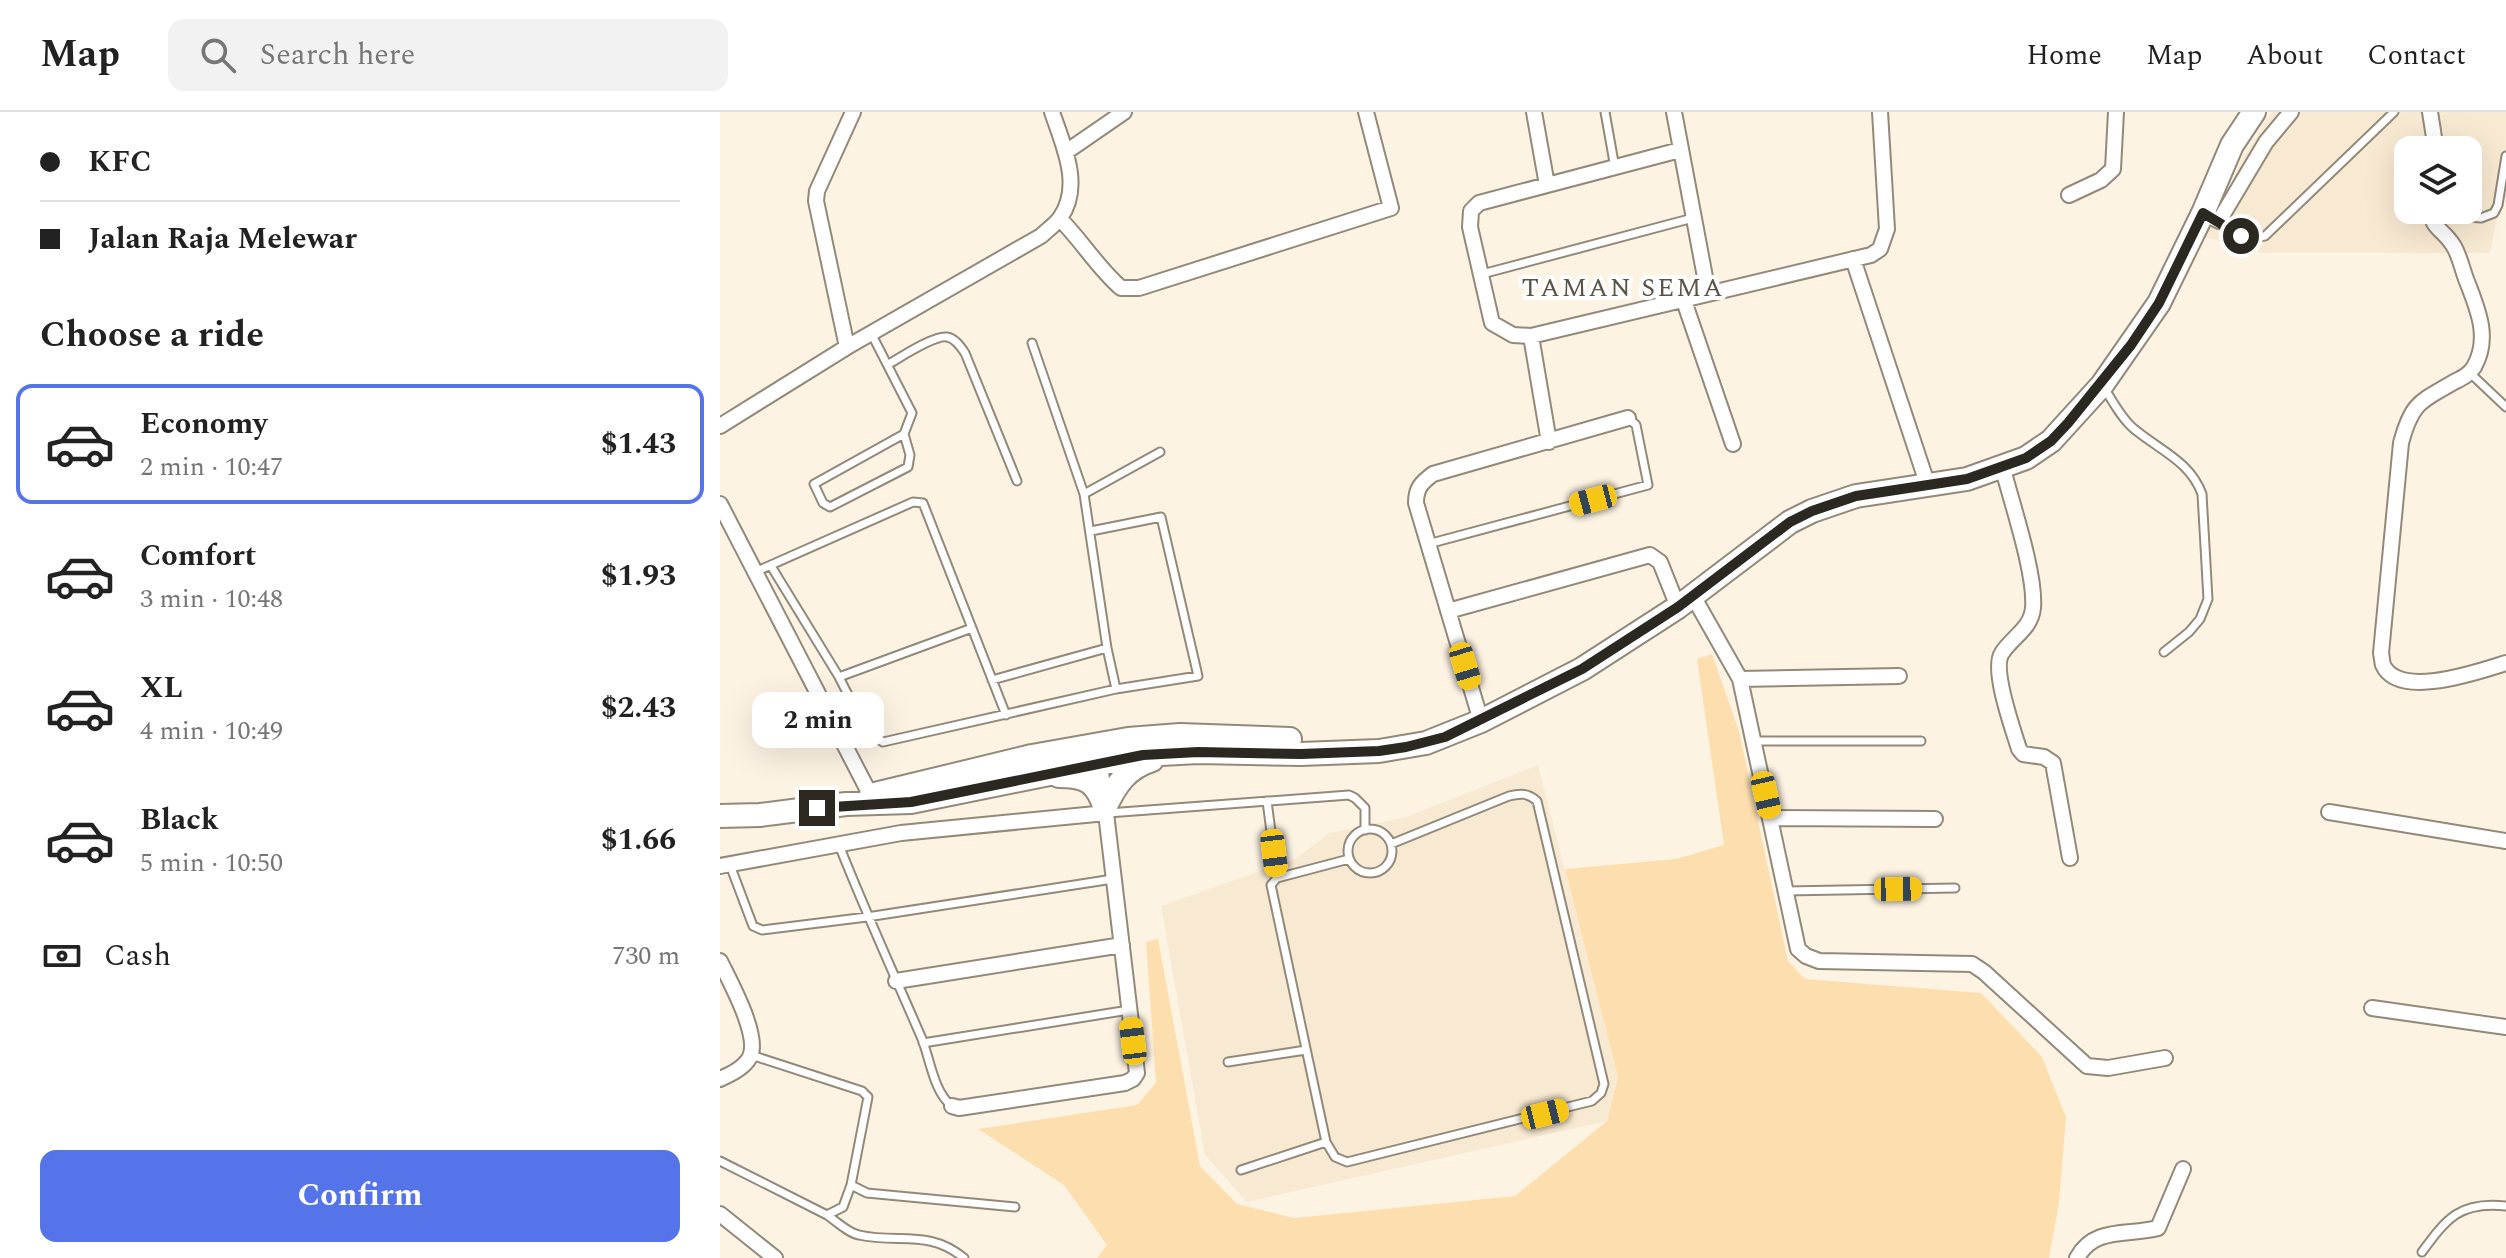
<!DOCTYPE html>
<meta charset="utf-8">
<style>
body{margin:0;font-family:Spectral,serif;background:#f2f2f2;color:#222;height:100vh;display:flex;flex-direction:column;font-size:30px;white-space:nowrap}
*{box-sizing:border-box;margin:0}
p{font-size:26px;color:#767676}
.icon{flex:none;width:44px;height:44px;fill:none;stroke:currentColor;stroke-width:2;stroke-linecap:round;stroke-linejoin:round}
.map{position:relative;flex:1;overflow:hidden}
.details{display:flex;flex-direction:column;background:#fff;width:720px}
.details>*{flex:none}
.top-card{display:grid;align-content:center;height:176px;padding:0 40px;background:#fff}
.fabs{position:absolute;left:1674px;top:24px;display:grid;gap:16px}
.fabs a{display:grid;place-items:center;width:88px;height:88px;border-radius:16px;background:#fff;box-shadow:0 8px 32px #0002;font-size:40px}
.end{position:absolute;width:36px;height:36px;margin:-18px;border:10px solid #2b2721;background:#fff;box-shadow:0 0 0 4px #fff}
.from{border-radius:50%}
.bubble{position:absolute;height:56px;border-radius:16px;background:#fff;box-shadow:0 8px 32px #0002;font-size:26px;font-weight:700;line-height:56px;text-align:center}
.car{position:absolute;width:24px;height:48px;margin:-24px -12px;border-radius:10px;box-shadow:0 0 6px 2px #0007;background:linear-gradient(#f5c518 24%,#345 0 40%,#f5c518 0 76%,#345 0 86%,#f5c518 0)}
.top-card b{display:flex;align-items:center;gap:28px;height:76px;font-size:30px}
.top-card b+b{border-top:2px solid #e0e0e0}
.top-card i{width:20px;height:20px;background:#222}
ul{padding:0;list-style:none}
li{display:flex;align-items:center;gap:24px;height:120px;margin:0 16px 12px;padding:0 24px;border:4px solid transparent;border-radius:16px}
li div{flex:1}
li b{display:block;font-size:30px}
li em{font-style:normal;font-weight:700}
li.active{border-color:#5574e9}
li>.icon{width:72px;height:72px;stroke-width:1.5}
h2{padding:0 40px;font-size:36px;line-height:96px}
.pay{display:flex;align-items:center;gap:20px;height:88px;padding:0 40px;font-size:30px}
.pay p{margin-inline-start:auto}
.button{display:flex;gap:16px;margin-top:auto;padding:16px 40px}
.button a{flex:1;height:92px;border-radius:16px;background:#5574e9;color:#fff;font-size:32px;font-weight:700;line-height:92px;text-align:center}
header{display:flex;align-items:center;gap:48px;box-sizing:border-box;height:112px;padding:0 40px;background:#fff;border-bottom:2px solid #e0e0e0}
header strong{font-size:38px}
nav{display:flex;gap:44px;margin-inline-start:auto;font-size:28px}
.search{width:560px;height:72px;background:#f2f2f2;display:flex;align-items:center;gap:20px;box-sizing:border-box;padding:0 28px;border-radius:16px;color:#767676;font-size:30px}
main{display:flex;flex:1;min-height:0}
.map>svg:first-child{display:block}
</style>
<header>
<strong>Map</strong>
<div class="search"><svg class="icon" aria-label="search" viewBox="0 0 24 24"><circle cx="10" cy="10" r="6"/><path d="M15 15l6 6"/></svg>Search here</div>
<nav><a>Home</a><a>Map</a><a>About</a><a>Contact</a></nav>
</header>
<main>
<section class="details">
<div class="top-card">
<b><i class="from"></i>KFC</b>
<b><i></i>Jalan Raja Melewar</b>
</div>
<h2>Choose a ride</h2>
<ul>
<li class="active"><svg class="icon" aria-label="car" viewBox="0 0 24 24"><path d="M5 17H2v-5l4-1 3-4h7l3 4 3 1v5h-3M9 17h6M6 11h13"/><circle cx="7" cy="17" r="2"/><circle cx="17" cy="17" r="2"/></svg><div><b>Economy</b><p>2 min · 10:47</p></div><em>$1.43</em></li>
<li><svg class="icon" aria-label="car" viewBox="0 0 24 24"><path d="M5 17H2v-5l4-1 3-4h7l3 4 3 1v5h-3M9 17h6M6 11h13"/><circle cx="7" cy="17" r="2"/><circle cx="17" cy="17" r="2"/></svg><div><b>Comfort</b><p>3 min · 10:48</p></div><em>$1.93</em></li>
<li><svg class="icon" aria-label="car" viewBox="0 0 24 24"><path d="M5 17H2v-5l4-1 3-4h7l3 4 3 1v5h-3M9 17h6M6 11h13"/><circle cx="7" cy="17" r="2"/><circle cx="17" cy="17" r="2"/></svg><div><b>XL</b><p>4 min · 10:49</p></div><em>$2.43</em></li>
<li><svg class="icon" aria-label="car" viewBox="0 0 24 24"><path d="M5 17H2v-5l4-1 3-4h7l3 4 3 1v5h-3M9 17h6M6 11h13"/><circle cx="7" cy="17" r="2"/><circle cx="17" cy="17" r="2"/></svg><div><b>Black</b><p>5 min · 10:50</p></div><em>$1.66</em></li>
</ul>
<div class="pay"><svg class="icon" aria-label="cash" viewBox="0 0 24 24"><path d="M3 7h18v10H3z"/><circle cx="12" cy="12" r="2"/></svg>Cash<p>730 m</p></div>
<div class="button"><a>Confirm</a></div>
</section>
<div class="map">
<svg width="1786" height="1146" viewBox="0 0 1786 1146">
<rect width="100%" height="100%" fill="#fdf3e3"/>
<path fill="#f8e9d2" fill-rule="evenodd" d="M1552,0h234v53l-16,88h-228l-56,-16 36,-77zM1688,38h60v60h-60z
M818,653l80,311 -11,45 -360,81 -42,-47 -44,-249 136,-48 32,-25 77,-16z"/>
<path fill="#fddfaf" d="M992,542l27,77 49,230 17,18 176,14 61,64 24,60 -7,86 -10,55h-952l10,-13 -43,-60 -86,-56 159,-24 19,-22 -10,-141 12,-3 42,227 37,38 57,14 221,-22 92,-75 11,-44 -53,-208 111,-10 48,-14 -27,-186z"/>
<g fill="none" stroke-linecap="round" stroke-linejoin="round">
<defs>
<path id="service" d="M885,0l10,56
M1712,102l49,4 13,-5 4,-8 8,-49
M1499,109c16,10 27,20 46,15l129,-124
M762,162l211,-56
M151,221l41,80 -8,21 -90,50 9,19 7,4 78,-40 2,-12 -6,-21
M312,231l52,151 23,154 9,41
M169,252c12,-7 45,-29 58,-27 8,1 14,10 18,16l52,128
M1750,261l36,34
M1383,274c9,14 18,32 30,42 26,22 57,33 69,66l6,105 -8,20 -11,13 -25,20
M364,382l76,-42
M708,432l220,-59 -12,-60 -8,-7
M51,454l68,111 28,55 16,10 233,-53 82,-13 -37,-159 -70,14
M35,460l158,-70 10,1 83,212
M119,565l133,-49
M272,568l115,-32
M1034,629h167
M547,689l10,77
M388,701l241,-18 6,3 10,10v22
M628 739a22 22 0 1 1 44 0a22 22 0 1 1-44 0Z
M119,733c26,66 55,129 83,194 8,20 12,54 30,67
M629,747l-72,19 -6,7 55,257 9,15 12,5 245,-61 9,-8 3,-9 -67,-283c-9,-8 -16,-8 -28,-5l-118,48
M10,753l23,61 9,4 105,-13 246,-38
M1065,779l170,-3
M203,931l206,-33
M508,950l78,-12
M0,1049l107,54 16,-8 8,-22 17,-88 -6,-6 -111,-36
M521,1058l85,-28
M131,1073l16,8 148,14
M107,1103c9,6 21,18 32,20 40,9 70,-6 105,23
M1702,1140c25,-34 38,-51 84,-46"/>
<path id="minor" d="M814,0l13,73
M954,0l34,181
M1710,0l6,38
M960,38l-201,53 -8,8 -1,16 22,96 21,12 18,1 340,-81 9,-6 7,-20 -7,-117
M346,40l58,-40
M1349,83l32,-15 12,-11 3,-57
M1710,98c3,20 13,19 23,35 6,9 9,23 13,34 11,29 25,58 8,88 -5,8 -12,11 -20,15 -34,20 -42,20 -53,61l-20,210c1,4 1,9 2,12 16,35 97,6 123,-2
M1483,101l16,8 47,-79 25,-30
M340,107c22,22 37,48 61,69h18l252,-80 -25,-96
M1133,147l75,227
M963,186l50,146
M811,224l18,106
M127,235l-31,-146 1,-10 36,-79
M0,314l127,-79 194,-111c6,-6 14,-11 19,-18 23,-32 3,-73 -8,-106
M1283,357c9,35 33,106 30,139 -2,21 -21,29 -31,45 -11,16 11,76 17,96l4,5 21,3 9,6 17,95
M0,392l154,298
M973,484l47,83 58,270 8,7 13,5 153,3 12,8 103,94 21,2 57,-10
M728,499l202,-56 10,7 18,45
M1020,567l159,-3
M761,609l-65,-218c0,-15 5,-20 17,-29l195,-56
M1609,700l177,29
M1051,706l164,1
M0,754l181,-33 205,-20
M0,849c10,21 40,74 30,96 -6,11 -19,17 -30,22
M176,869l226,-36
M1652,896l134,19
M232,994l7,2 166,-25 8,-4 4,-6 -37,-310
M0,1102l55,44
M1357,1146c17,-32 51,-22 81,-30l25,-59"/>
<path id="trunk" d="M339,664c28,0 37,6 46,32
M151,683l161,-39 96,-17 52,-4 110,4
M385,696c11,-24 22,-40 47,-48
M0,704l40,-1 86,-11 65,-2 232,-47 55,-3 103,2 78,-3 47,-8 55,-22 101,-52 96,-62 112,-85 22,-11 44,-15 111,-17 59,-21 25,-17 51,-56 57,-82 44,-90 29,-68 22,-33"/>
</defs>
<use href="#service" stroke="#92897a" stroke-width="11"/>
<use href="#minor" stroke="#92897a" stroke-width="18"/>
<use href="#trunk" stroke="#92897a" stroke-width="26"/>
<use href="#service" stroke="#fff" stroke-width="7"/>
<use href="#minor" stroke="#fff" stroke-width="14"/>
<use href="#trunk" stroke="#fff" stroke-width="22"/>
</g>
<g fill="none" stroke-linecap="round" stroke-linejoin="round">
<path stroke="#2b2721" stroke-width="10" d="M97,696l94,-6 232,-47 55,-3 103,2 78,-3 27,-4 39,-10 137,-68 96,-62 112,-85 22,-11 44,-15 111,-17 59,-21 25,-17 17,-18 63,-78 28,-42 44,-90 38,23"/>
</g>
<g text-anchor="middle" dominant-baseline="central" stroke-width="8" stroke-linejoin="round" paint-order="stroke">
<g font-size="26" letter-spacing="2" fill="#5b5346" stroke="#fff">
<text x="903" y="176">TAMAN SEMA</text>
</g>
</g>
</svg>
<div class="fabs">
<a><svg class="icon" aria-label="layers" viewBox="0 0 24 24"><path d="M12 4l9 5-9 5-9-5zM3 14l9 5 9-5"/></svg></a>
</div>
<i class="end from" style="left:1521px;top:124px"></i>
<i class="end" style="left:97px;top:696px"></i>
<div class="bubble" style="left:32px;top:580px;width:132px">2 min</div>
<i class="car" style="left:873px;top:388px;rotate:255deg"></i>
<i class="car" style="left:745px;top:554px;rotate:163deg"></i>
<i class="car" style="left:1046px;top:683px;rotate:167deg"></i>
<i class="car" style="left:554px;top:741px;rotate:173deg"></i>
<i class="car" style="left:1178px;top:777px;rotate:89deg"></i>
<i class="car" style="left:413px;top:929px;rotate:353deg"></i>
<i class="car" style="left:825px;top:1002px;rotate:76deg"></i>
</div>
</main>
